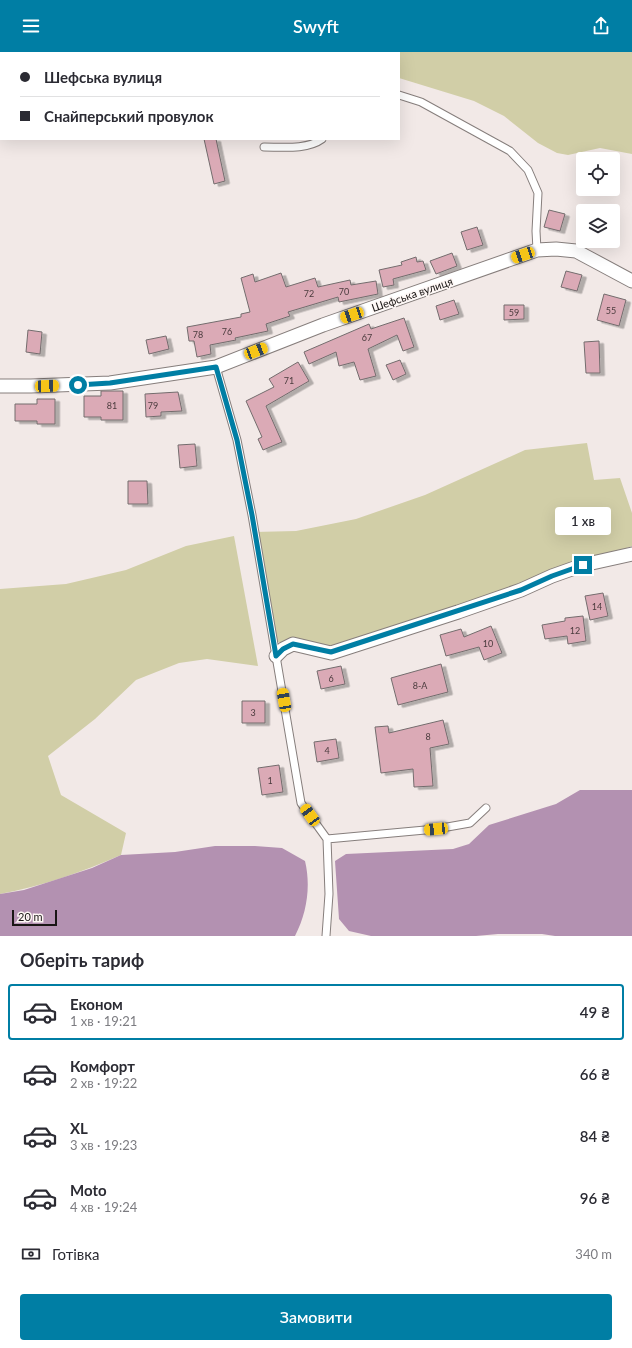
<!DOCTYPE html>
<html lang="uk">
<meta charset="utf-8">
<style>
body{margin:0;font-family:Lato,sans-serif;background:#f7f7f7;color:#2b2b33;height:100vh;display:flex;flex-direction:column;font-size:15px;white-space:nowrap}
*{box-sizing:border-box;margin:0}
p{font-size:13px;color:#7c7c81}
.icon{flex:none;width:22px;height:22px;fill:none;stroke:currentColor;stroke-width:2;stroke-linecap:round;stroke-linejoin:round}
.map{position:relative;height:884px;overflow:hidden}
.details{display:flex;flex-direction:column;background:#fff;flex:1}
.details>*{flex:none}
.guide{position:absolute;left:0px;top:0px;width:400px;height:88px;box-shadow:0 4px 16px #0002;display:grid;align-content:center;height:88px;padding:0 20px;background:#fff}
.tools{position:absolute;left:576px;top:100px;display:grid;gap:8px}
.tools a{display:grid;place-items:center;width:44px;height:44px;border-radius:4px;background:#fff;box-shadow:0 4px 16px #0002;font-size:20px}
.scale{position:absolute;left:12px;bottom:10px;width:45px;box-sizing:border-box;padding-left:4px;border:2px solid #191615;border-top:0;font-size:11px;line-height:14px;white-space:nowrap;color:#191615;-webkit-text-stroke:3px #fef7f5;paint-order:stroke}
.end{position:absolute;width:18px;height:18px;margin:-9px;border:5px solid #007ea4;background:#fff;box-shadow:0 0 0 2px #fff}
.from{border-radius:50%}
.bubble{position:absolute;height:28px;border-radius:4px;background:#fff;box-shadow:0 4px 16px #0002;font-size:13px;font-weight:600;line-height:28px;text-align:center}
.car{position:absolute;width:12px;height:24px;margin:-12px -6px;border-radius:5px;box-shadow:0 0 3px 1px #0007;background:linear-gradient(#f5c518 24%,#345 0 40%,#f5c518 0 76%,#345 0 86%,#f5c518 0)}
.guide b{display:flex;align-items:center;gap:14px;height:38px;font-size:15px}
.guide b+b{border-top:1px solid #e1e1e2}
.guide i{width:10px;height:10px;background:#2b2b33}
ul{padding:0;list-style:none}
li{display:flex;align-items:center;gap:12px;height:56px;margin:0 8px 6px;padding:0 12px;border:2px solid transparent;border-radius:4px}
li div{flex:1}
li b{display:block;font-size:15px}
li em{font-style:normal;font-weight:600}
li.selected{border-color:#007ea4}
li>.icon{width:36px;height:36px;stroke-width:1.5}
h2{padding:0 20px;font-size:18px;line-height:48px}
.pay{display:flex;align-items:center;gap:10px;height:44px;padding:0 20px;font-size:15px}
.pay p{margin-inline-start:auto}
.action{display:flex;gap:8px;margin-top:auto;padding:8px 20px}
.action a{flex:1;height:46px;border-radius:4px;background:#007ea4;color:#fff;font-size:16px;font-weight:600;line-height:46px;text-align:center}
header{display:flex;justify-content:space-between;align-items:center;height:52px;padding:0 20px;background:#007ea4;color:#fff;font-size:18px;font-weight:600}
.map>svg:first-child{display:block}
</style>
<header><svg class="icon" aria-label="menu" viewBox="0 0 24 24"><path d="M4 6h16M4 12h16M4 18h16"/></svg>Swyft<svg class="icon" aria-label="share" viewBox="0 0 24 24"><path d="M12 15V3M7 8l5-5 5 5M5 13v7h14v-7"/></svg></header>
<div class="map">
<svg width="632" height="884" viewBox="0 0 632 884">
<defs>
<filter id="shadow"><feDropShadow dx="4.5" dy="2.5" stdDeviation="0" flood-color="#0004"/></filter>
</defs>
<rect width="100%" height="100%" fill="#f2e9e7"/>
<path fill="#d1cea7" d="M352,0h280v102l-32,-6 -32,7 -11,-2 -19,-10 -34,-27 -30,-15 -75,-23v-25z
M587,391l7,37 26,-2 12,35v33l-174,63 -131,41 -55,-9 -18,-109 42,-1 60,-12 69,-24 100,-45z
M234,484l24,130 -51,-7 -28,4 -43,17 -41,39 -47,37 13,39 65,38 -5,22c-39,17 -79,31 -121,39v-305l66,-5 60,-14 60,-24z"/>
<path fill="#b391b1" d="M580,738h52v146h-77l-13,-2h-44l-22,2h-105l-22,-5 -10,-12 -4,-58 11,-7 107,-5 16,-5 20,-19 67,-21z
M215,794h40l27,2 23,13c6,25 2,52 -10,75h-295v-42l24,-4 68,-22 29,-13 54,-3z"/>
<path fill="#dbaab6" stroke="#736c6d" filter="url(#shadow)" d="M204,87h12l9,42 -11,3z
M549,158l16,4 -5,17 -16,-4z
M477,175l6,18 -16,5 -6,-18z
M452,201l5,13 -21,8 -6,-13z
M416,205l1,5 6,-1 3,9 -33,9 1,6 -11,2 -4,-17 23,-5 -1,-3z
M566,219l16,4 -5,16 -16,-4z
M281,221l5,14 29,-9 3,9 32,-7 1,5 25,-4 2,13 -39,8 -1,-5 -50,15 2,4 -24,8 2,7 -33,7 1,2 -26,5 1,9 -14,3 -3,-16h-5l-2,-14 54,-10v-3l9,-2 -9,-34 12,-4 2,8z
M604,242l22,6 -7,26 -22,-6z
M454,248l5,14 -19,6 -4,-14z
M504,253h20v14l-20,1z
M404,266l10,29 -11,4 -6,-16 -29,14 8,27 -16,4 -6,-18 -15,4 -3,-14 -27,12 -5,-12 65,-28 2,5z
M28,278l14,2 -2,22 -14,-2z
M166,284l3,13 -20,5 -3,-14z
M599,289l1,32h-14l-2,-31z
M400,308l6,14 -13,6 -7,-15z
M298,310l11,19 -43,25 16,36 -19,8 -5,-11 4,-2 -16,-36 28,-14 -5,-8z
M101,339h22v29h-22v-3h-17v-21h17z
M178,340l4,19 -21,1v4l-15,1 -1,-23z
M37,347h18v25h-18v-3h-22v-17h22z
M195,392l2,22 -17,2 -2,-23z
M128,429h19l1,23h-20z
M603,541l5,23 -18,4 -5,-24z
M583,564l3,25 -18,3 -1,-8 -22,3 -3,-14 23,-4v-3z
M491,574l11,27 -18,7 -5,-13 -33,9 -6,-21 21,-6 3,8z
M441,612l7,28 -50,13 -7,-27z
M341,614l4,18 -24,5 -4,-18z
M242,649h23v22h-23z
M443,668l6,24 -19,4 3,38 -19,1 -1,-18 -32,4 -6,-46 13,-1 1,7z
M336,687l3,19 -22,4 -3,-20z
M279,713l4,27 -21,3 -4,-27z"/>
<g fill="none" stroke-linecap="round" stroke-linejoin="round">
<defs>
<path id="lane" d="M324,0l2,1
M399,43l22,7 89,49 18,19 10,23 -2,38 1,19
M264,95c18,0 43,3 58,-8
M216,315l21,73 15,75 49,288 26,36 2,55 -3,42
M327,787l109,-10 34,-6 16,-15"/>
<path id="street" d="M0,334h31l79,-3 106,-16 107,-42 214,-75 19,-1 20,2 56,30
M276,604l7,-7 10,-5 38,9 127,-41 63,-22 31,-14 31,-11 49,-11"/>
</defs>
<use href="#lane" stroke="#867e7c" stroke-width="9"/>
<use href="#street" stroke="#867e7c" stroke-width="15"/>
<use href="#lane" stroke="#fff" stroke-width="7"/>
<use href="#street" stroke="#fff" stroke-width="13"/>
</g>
<g fill="none" stroke-linecap="round" stroke-linejoin="round">
<path stroke="#007ea4" stroke-width="5" d="M78,333l32,-2 106,-16 21,73 15,75 24,141 7,-7 10,-5 38,8 190,-62 31,-14 31,-11"/>
</g>
<g text-anchor="middle" dominant-baseline="central" stroke-width="3" stroke-linejoin="round" paint-order="stroke">
<g font-size="9" fill="#4a3b3d">
<text x="344" y="239">70</text>
<text x="309" y="241">72</text>
<text x="611" y="258">55</text>
<text x="514" y="260">59</text>
<text x="227" y="279">76</text>
<text x="198" y="282">78</text>
<text x="367" y="285">67</text>
<text x="289" y="328">71</text>
<text x="112" y="353">81</text>
<text x="153" y="353">79</text>
<text x="597" y="554">14</text>
<text x="575" y="578">12</text>
<text x="488" y="591">10</text>
<text x="331" y="626">6</text>
<text x="420" y="633">8-А</text>
<text x="253" y="660">3</text>
<text x="428" y="684">8</text>
<text x="327" y="698">4</text>
<text x="270" y="728">1</text>
</g>
<g font-size="11" fill="#191615" stroke="#fef7f5">
<text transform="translate(412 242) rotate(-19)">Шефська вулиця</text>
</g>
</g>
</svg>
<div class="tools">
<a><svg class="icon" aria-label="locate" viewBox="0 0 24 24"><circle cx="12" cy="12" r="6"/><path d="M12 2v4M12 18v4M2 12h4M18 12h4"/></svg></a>
<a><svg class="icon" aria-label="layers" viewBox="0 0 24 24"><path d="M12 4l9 5-9 5-9-5zM3 14l9 5 9-5"/></svg></a>
</div>
<div class="scale">20 m</div>
<i class="end from" style="left:78px;top:333px"></i>
<i class="end" style="left:583px;top:513px"></i>
<div class="bubble" style="left:555px;top:455px;width:56px">1 хв</div>
<i class="car" style="left:523px;top:203px;rotate:251deg"></i>
<i class="car" style="left:352px;top:263px;rotate:251deg"></i>
<i class="car" style="left:256px;top:299px;rotate:69deg"></i>
<i class="car" style="left:47px;top:334px;rotate:88deg"></i>
<i class="car" style="left:284px;top:648px;rotate:350deg"></i>
<i class="car" style="left:310px;top:763px;rotate:324deg"></i>
<i class="car" style="left:436px;top:777px;rotate:265deg"></i>
<div class="guide">
<b><i class="from"></i>Шефська вулиця</b>
<b><i></i>Снайперський провулок</b>
</div>
</div>
<section class="details">
<h2>Оберіть тариф</h2>
<ul>
<li class="selected"><svg class="icon" aria-label="car" viewBox="0 0 24 24"><path d="M5 17H2v-5l4-1 3-4h7l3 4 3 1v5h-3M9 17h6M6 11h13"/><circle cx="7" cy="17" r="2"/><circle cx="17" cy="17" r="2"/></svg><div><b>Економ</b><p>1 хв · 19:21</p></div><em>49 ₴</em></li>
<li><svg class="icon" aria-label="car" viewBox="0 0 24 24"><path d="M5 17H2v-5l4-1 3-4h7l3 4 3 1v5h-3M9 17h6M6 11h13"/><circle cx="7" cy="17" r="2"/><circle cx="17" cy="17" r="2"/></svg><div><b>Комфорт</b><p>2 хв · 19:22</p></div><em>66 ₴</em></li>
<li><svg class="icon" aria-label="car" viewBox="0 0 24 24"><path d="M5 17H2v-5l4-1 3-4h7l3 4 3 1v5h-3M9 17h6M6 11h13"/><circle cx="7" cy="17" r="2"/><circle cx="17" cy="17" r="2"/></svg><div><b>XL</b><p>3 хв · 19:23</p></div><em>84 ₴</em></li>
<li><svg class="icon" aria-label="car" viewBox="0 0 24 24"><path d="M5 17H2v-5l4-1 3-4h7l3 4 3 1v5h-3M9 17h6M6 11h13"/><circle cx="7" cy="17" r="2"/><circle cx="17" cy="17" r="2"/></svg><div><b>Moto</b><p>4 хв · 19:24</p></div><em>96 ₴</em></li>
</ul>
<div class="pay"><svg class="icon" aria-label="cash" viewBox="0 0 24 24"><path d="M3 7h18v10H3z"/><circle cx="12" cy="12" r="2"/></svg>Готівка<p>340 m</p></div>
<div class="action"><a>Замовити</a></div>
</section>
